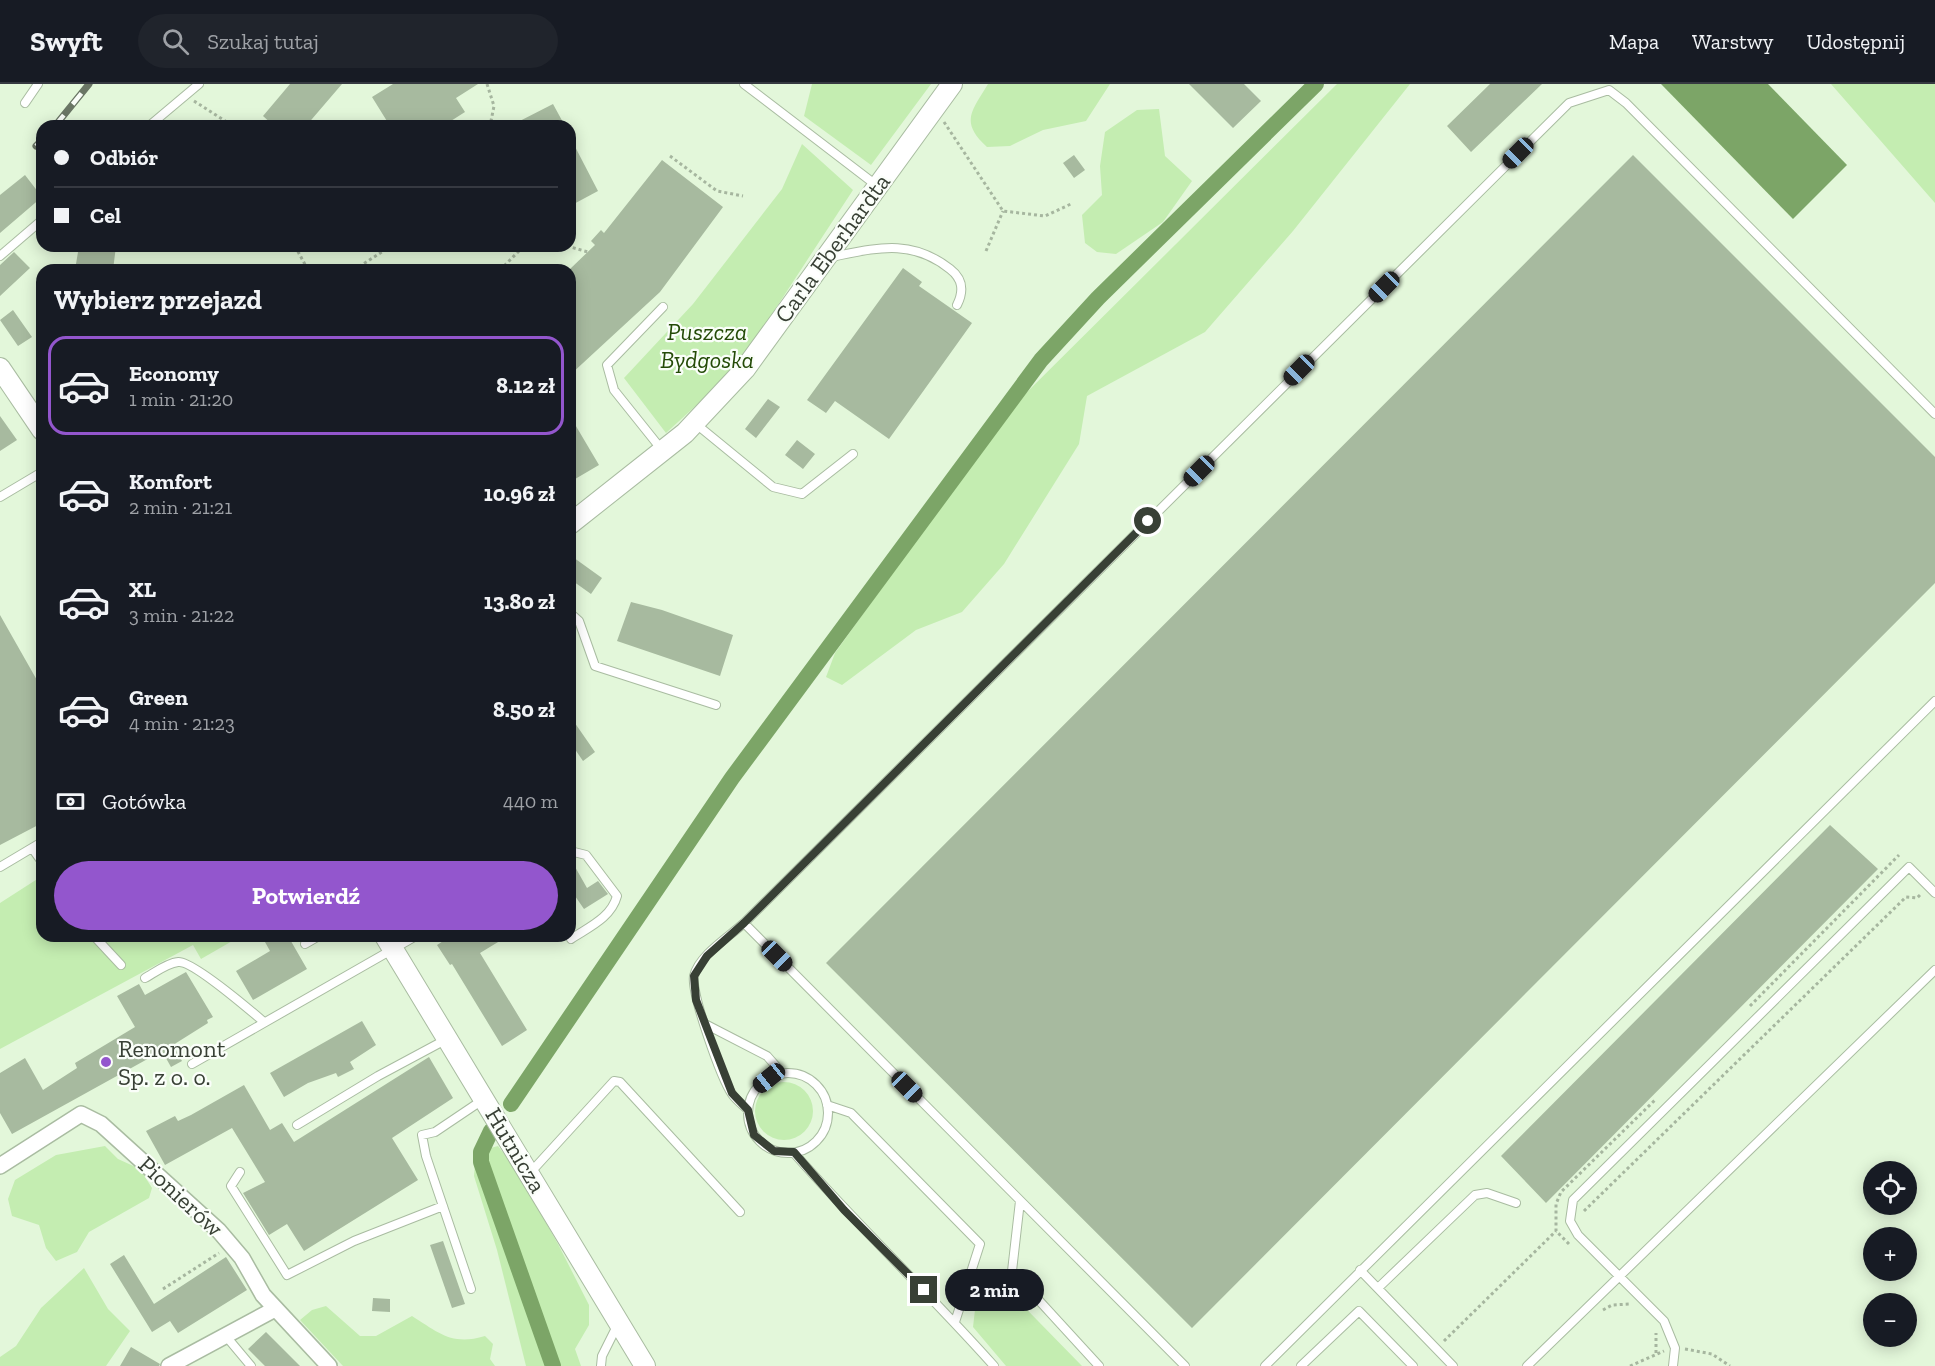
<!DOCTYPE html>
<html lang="pl">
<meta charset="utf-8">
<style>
body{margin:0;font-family:"Zilla Slab",serif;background:#20242c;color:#f1f3f6;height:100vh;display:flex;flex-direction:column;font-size:22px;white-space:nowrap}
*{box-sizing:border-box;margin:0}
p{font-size:20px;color:#9ea1a6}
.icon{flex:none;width:33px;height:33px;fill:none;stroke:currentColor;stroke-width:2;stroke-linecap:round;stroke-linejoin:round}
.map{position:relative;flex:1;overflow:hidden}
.panel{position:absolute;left:36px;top:180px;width:540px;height:678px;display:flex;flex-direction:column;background:#171b24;border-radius:18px;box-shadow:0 3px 15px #0003}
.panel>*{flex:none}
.banner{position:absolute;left:36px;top:36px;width:540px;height:132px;border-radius:18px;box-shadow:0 3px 15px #0003;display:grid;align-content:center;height:132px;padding:0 18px;background:#171b24}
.buttons{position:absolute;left:1863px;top:1077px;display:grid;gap:12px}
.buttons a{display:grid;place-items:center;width:54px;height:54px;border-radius:50%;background:#171b24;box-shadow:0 3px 15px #0003;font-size:30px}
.end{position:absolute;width:27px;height:27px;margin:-14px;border:8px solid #384035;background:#fff;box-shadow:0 0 0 3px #fff}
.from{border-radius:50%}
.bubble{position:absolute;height:42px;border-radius:21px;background:#171b24;box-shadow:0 3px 15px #0003;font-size:20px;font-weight:800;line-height:42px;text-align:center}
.car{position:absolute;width:18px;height:36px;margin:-18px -9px;border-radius:8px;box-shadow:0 0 4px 2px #0007;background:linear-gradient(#222 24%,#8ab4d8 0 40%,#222 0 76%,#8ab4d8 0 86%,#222 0)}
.banner b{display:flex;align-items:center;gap:21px;height:57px;font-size:22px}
.banner b+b{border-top:2px solid #363941}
.banner i{width:15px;height:15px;background:#f1f3f6}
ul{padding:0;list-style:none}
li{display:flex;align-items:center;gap:18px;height:99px;margin:0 12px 9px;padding:0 6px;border:3px solid transparent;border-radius:18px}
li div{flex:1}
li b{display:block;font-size:22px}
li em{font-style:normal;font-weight:800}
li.on{border-color:#9356cd}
li>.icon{width:54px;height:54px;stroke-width:1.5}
h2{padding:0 18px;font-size:27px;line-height:72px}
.pay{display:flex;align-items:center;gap:15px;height:66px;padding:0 18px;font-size:22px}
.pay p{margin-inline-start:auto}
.button{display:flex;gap:12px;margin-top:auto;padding:12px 18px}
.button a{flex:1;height:69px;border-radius:36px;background:#9356cd;color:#fff;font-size:24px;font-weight:800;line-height:69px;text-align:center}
header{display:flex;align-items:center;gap:36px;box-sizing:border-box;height:84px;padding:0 30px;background:#171b24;border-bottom:2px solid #363941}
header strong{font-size:28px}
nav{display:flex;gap:33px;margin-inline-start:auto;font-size:21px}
.search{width:420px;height:54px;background:#20242c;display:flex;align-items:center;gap:15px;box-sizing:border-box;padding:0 21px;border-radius:33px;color:#9ea1a6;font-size:22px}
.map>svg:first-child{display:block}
</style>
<header>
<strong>Swyft</strong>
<div class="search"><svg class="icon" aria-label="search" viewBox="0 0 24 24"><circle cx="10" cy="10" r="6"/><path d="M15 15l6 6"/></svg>Szukaj tutaj</div>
<nav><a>Mapa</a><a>Warstwy</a><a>Udostępnij</a></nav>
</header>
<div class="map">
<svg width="1935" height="1282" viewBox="0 0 1935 1282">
<rect width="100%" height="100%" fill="#e3f7da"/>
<path fill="#c4edb1" d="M812,0h119l-60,81 -67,-49z
M988,0h122l-24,37 -43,9 -33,16 -23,1c-27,-25 -16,-35 1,-63z
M1337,0h73l-117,147 -88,101 -118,64 -8,48 -75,120 -42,48 -46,18 -74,55 -16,-8 9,-24 176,-245z
M1831,0h104v119z
M1159,25l6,47 27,25 -29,41 -47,32 -19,-2 -12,-9 -3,-28 20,-20 -2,-29 5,-34 32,-22z
M802,60l51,46 -117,179 -70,64 -42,-55 69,-74 89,-115z
M42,792v60h199l-40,23 -8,-14 -193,104v-146z
M755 1027a29 29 0 1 1 58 0a29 29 0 1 1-58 0Z
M105,1062l13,13 22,10 12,19 -3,10 -60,34 -12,20 -21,9 -10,-13 -7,-23 -27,-9 -4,-17 7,-19 41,-25z
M498,1062l16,21 44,77 31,61v20l-14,24 6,17h-55l-29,-116 -23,-74 2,-24z
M84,1184l24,41 22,22 -24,35h-106v-9l16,-11 25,-38z
M979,1191l16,2 87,89h-76l-33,-39z
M326,1222l34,30h16l36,-20c27,17 40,30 73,20l8,8 -3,15 5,7h-152l-43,-46 12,-10z"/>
<path fill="#7ca567" d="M1661,0h107l79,81 -54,54z"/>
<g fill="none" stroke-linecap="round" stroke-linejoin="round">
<path stroke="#7ca567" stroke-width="16" d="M511,1020l221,-326 309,-418 57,-62 218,-214
M491,1047l-10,21v10l72,204"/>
</g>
<path fill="#a7ba9f" d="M290,0h52l-36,42h-32l-11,-10z
M393,0h85l-22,14 9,14 -22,14h-53l-18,-29z
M1189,0h55l17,17 -28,27z
M1490,0h52l-71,68 -24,-26z
M553,20l12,22h-55z
M570,53l28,54 -28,15z
M1074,71l11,15 -11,8 -11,-15z
M1633,71l302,302v126l-743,745 -366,-365z
M662,76l61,47 -63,85 -90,83v-106l25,-24 -4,-4 10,-11 3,3z
M25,91l17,22 -42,36v-38z
M79,162h37l-3,24h-38z
M14,168l16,16 -30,28v-31z
M903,184l19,14 -3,4 53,37 -83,116 -54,-38 -9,12 -19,-13z
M13,226l19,27 -14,9 -18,-26z
M768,315l12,8 -24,31 -11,-9z
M0,332l17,24 -17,11z
M570,332l29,49 -29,17z
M797,356l18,14 -12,15 -18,-14z
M570,471l32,23 -11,16 -21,-15z
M631,518l31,8 71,25 -13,41 -103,-35z
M0,531l42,74v134l-42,22z
M570,632l25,36 -12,9 -13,-19z
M1830,741l48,44 -332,334 -45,-47z
M570,774l17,30 11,-7 10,13 -24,15 -9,-13 -5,3z
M275,852h13l19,33 -54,31 -17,-29 34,-20 -5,-9z
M451,852h57l-28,17 47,77 -25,16 -50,-82 -2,1 -13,-20z
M186,888l27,45 -6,3 1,3 -35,22 9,16 -11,6 -9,-16 -150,83 -12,-21v-40l25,-15 18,32 34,-22 -2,-5 60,-36 -18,-31 22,-12 6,11z
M362,937l14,24 -26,17 4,7 -16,8 -2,-4 -28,10 -24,14 -14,-24z
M429,973l24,41 -61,40 26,42 -114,71 -17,-27 -18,11 -26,-42 22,-11 -33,-54 -67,37 -19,-34 29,-15 3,5 13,-6 53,-30 26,45 12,-7 12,19z
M443,1157l22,63 -13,4 -22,-63z
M124,1171l30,49 72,-47 21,33 -69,43 -8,-12 -18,11 -42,-68z
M373,1214l17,1v13l-18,-1z
M266,1248l34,34h-35l-17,-17z
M131,1263l29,17 -1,2h-39z"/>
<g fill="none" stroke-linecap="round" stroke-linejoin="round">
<defs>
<path id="service" d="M744,0l132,101
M25,19l13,-19
M149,42l50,-42
M0,172l42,-36
M831,173c46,-9 80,-19 119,12 13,10 14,22 7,36
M696,340l77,63 29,7 51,-40
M662,366l-48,-60 -7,-25 56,-58
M0,413l42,-25
M570,529l9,8 16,45 121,39
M32,764l10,14
M570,767l16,4 31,41c-6,22 -28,31 -46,43
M0,783l42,-25
M744,839c-15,14 -45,32 -50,53 -3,18 27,102 38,118 4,6 11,11 16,16
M94,852l27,29
M305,860l14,-8
M145,894c9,-5 22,-15 33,-16 14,-2 73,49 86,60
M705,940l62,32 15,17
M192,980l224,-128
M748 1029a40 40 0 1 1 80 0a40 40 0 1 1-80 0Z
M827,1021l24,8 129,131 -25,78
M297,1041l81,-49 69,-37
M794,1069c64,73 135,140 200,213
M240,1088l-9,14 56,89 67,-34 89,-35
M530,1089l84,-92 6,1 120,130
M1020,1117l-8,70 87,95
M1360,1186l93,96
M1378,1204l97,-93 12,-2 29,10
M471,1205l-45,-133 -4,-21 13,-3 49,-33
M225,1251l26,31
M601,1282l1,-10 15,-30
M1185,1282l-441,-443 825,-820 40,-13 17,13 309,311
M1265,1282l670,-665
M1301,1282l58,-55 54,55
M1527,1282l408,-396
M1673,1282l2,-18 -11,-27 -86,-86 -8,-14 3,-21 336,-333 26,26"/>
<path id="minor" d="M0,1082l81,-52 20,10 118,107 23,27 21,37 66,71
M169,1282l106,-57"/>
<path id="tertiary" d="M0,284l42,62
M570,440l115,-91 60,-64 207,-285
M385,852l260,430"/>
</defs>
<use href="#service" stroke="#a9bca1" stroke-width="10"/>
<use href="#minor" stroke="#a9bca1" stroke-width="18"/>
<use href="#tertiary" stroke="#a9bca1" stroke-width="22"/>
<path stroke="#a6b69f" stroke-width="3" stroke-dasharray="3 3" stroke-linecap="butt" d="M487,0l7,22 -4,20
M194,17l39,25
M944,38l59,89 42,5 28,-13
M670,72l47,35 26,5
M295,162l13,24
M567,162l21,6
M986,167l17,-40
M354,186l37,-24
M500,186l24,-24
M1750,922l149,-151
M1584,1127l322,-314 11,1 3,-3
M1569,1160l-13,-13v-27l5,-12 95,-93
M163,1205l56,-36
M1603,1226l9,-5 18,-1
M1444,1257l112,-110
M1685,1265l27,5 18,12
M1656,1269v-20
M1630,1282l34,-15"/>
<use href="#service" stroke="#fff" stroke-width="8"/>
<use href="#minor" stroke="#fff" stroke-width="15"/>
<use href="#tertiary" stroke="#fff" stroke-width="20"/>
<defs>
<path id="rail" d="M55,42l34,-42
M36,62l6,-6"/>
</defs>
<use href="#rail" stroke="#6a7665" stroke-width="7"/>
<use href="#rail" stroke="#fafef9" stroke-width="4.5" stroke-dasharray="14" stroke-linecap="butt"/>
</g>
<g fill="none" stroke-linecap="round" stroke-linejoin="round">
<path stroke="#384035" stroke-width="8" d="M924,1206l-80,-80 -50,-58 -20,-1 -20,-16 -6,-25 -16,-17 -36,-93 -2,-24 13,-20 37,-33 404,-402"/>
</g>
<circle fill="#9356cd" stroke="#fafef9" stroke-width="2" cx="106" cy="978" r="6"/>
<g text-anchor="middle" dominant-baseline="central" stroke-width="4.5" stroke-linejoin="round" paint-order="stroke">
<g font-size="24" fill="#384035" stroke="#fafef9">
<text transform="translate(832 164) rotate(-54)">Carla Eberhardta</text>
<text transform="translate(516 1066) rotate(59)">Hutnicza</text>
<text transform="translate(181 1112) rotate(43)">Pionierów</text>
</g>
<g font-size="24" font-style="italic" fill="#244b07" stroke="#fafef9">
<text x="707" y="247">Puszcza<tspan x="707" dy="28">Bydgoska</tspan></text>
</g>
<g font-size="24" fill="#384035" stroke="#fafef9" text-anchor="start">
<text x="118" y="964">Renomont<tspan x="118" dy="28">Sp. z o. o.</tspan></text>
</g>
</g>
</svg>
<div class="buttons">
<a><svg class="icon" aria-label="locate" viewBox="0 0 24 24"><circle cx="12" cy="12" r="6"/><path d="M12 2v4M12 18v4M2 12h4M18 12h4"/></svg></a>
<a>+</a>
<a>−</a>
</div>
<i class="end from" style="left:1148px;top:437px"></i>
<i class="end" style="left:924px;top:1206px"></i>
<div class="bubble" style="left:945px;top:1185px;width:99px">2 min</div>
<i class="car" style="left:1518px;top:69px;rotate:225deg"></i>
<i class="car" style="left:1384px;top:203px;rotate:225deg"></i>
<i class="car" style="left:1299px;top:286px;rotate:225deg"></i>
<i class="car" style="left:1199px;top:387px;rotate:225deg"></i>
<i class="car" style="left:777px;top:872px;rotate:135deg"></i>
<i class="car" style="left:769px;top:994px;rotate:231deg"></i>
<i class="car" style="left:907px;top:1003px;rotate:135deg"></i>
<div class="banner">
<b><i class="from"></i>Odbiór</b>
<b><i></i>Cel</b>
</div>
<section class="panel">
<h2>Wybierz przejazd</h2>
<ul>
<li class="on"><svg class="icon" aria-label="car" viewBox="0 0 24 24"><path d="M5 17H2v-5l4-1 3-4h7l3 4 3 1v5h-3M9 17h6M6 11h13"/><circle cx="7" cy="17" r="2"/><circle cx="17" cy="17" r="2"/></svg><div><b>Economy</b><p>1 min · 21:20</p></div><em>8.12 zł</em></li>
<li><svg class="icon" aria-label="car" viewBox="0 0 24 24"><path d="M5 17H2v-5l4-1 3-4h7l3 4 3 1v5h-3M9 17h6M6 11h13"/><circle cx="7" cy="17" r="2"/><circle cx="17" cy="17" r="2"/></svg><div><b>Komfort</b><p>2 min · 21:21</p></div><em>10.96 zł</em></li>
<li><svg class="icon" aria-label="car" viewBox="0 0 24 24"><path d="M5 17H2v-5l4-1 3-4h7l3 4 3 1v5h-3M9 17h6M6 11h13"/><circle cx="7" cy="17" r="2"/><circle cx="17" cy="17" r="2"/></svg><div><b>XL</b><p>3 min · 21:22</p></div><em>13.80 zł</em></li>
<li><svg class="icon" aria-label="car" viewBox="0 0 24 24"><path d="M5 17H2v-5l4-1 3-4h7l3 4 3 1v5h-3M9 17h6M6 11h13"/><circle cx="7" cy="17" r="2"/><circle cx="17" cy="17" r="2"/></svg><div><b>Green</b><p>4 min · 21:23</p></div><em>8.50 zł</em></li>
</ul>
<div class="pay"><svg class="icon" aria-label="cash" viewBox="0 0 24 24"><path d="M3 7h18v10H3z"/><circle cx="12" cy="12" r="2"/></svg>Gotówka<p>440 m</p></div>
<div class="button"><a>Potwierdź</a></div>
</section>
</div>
